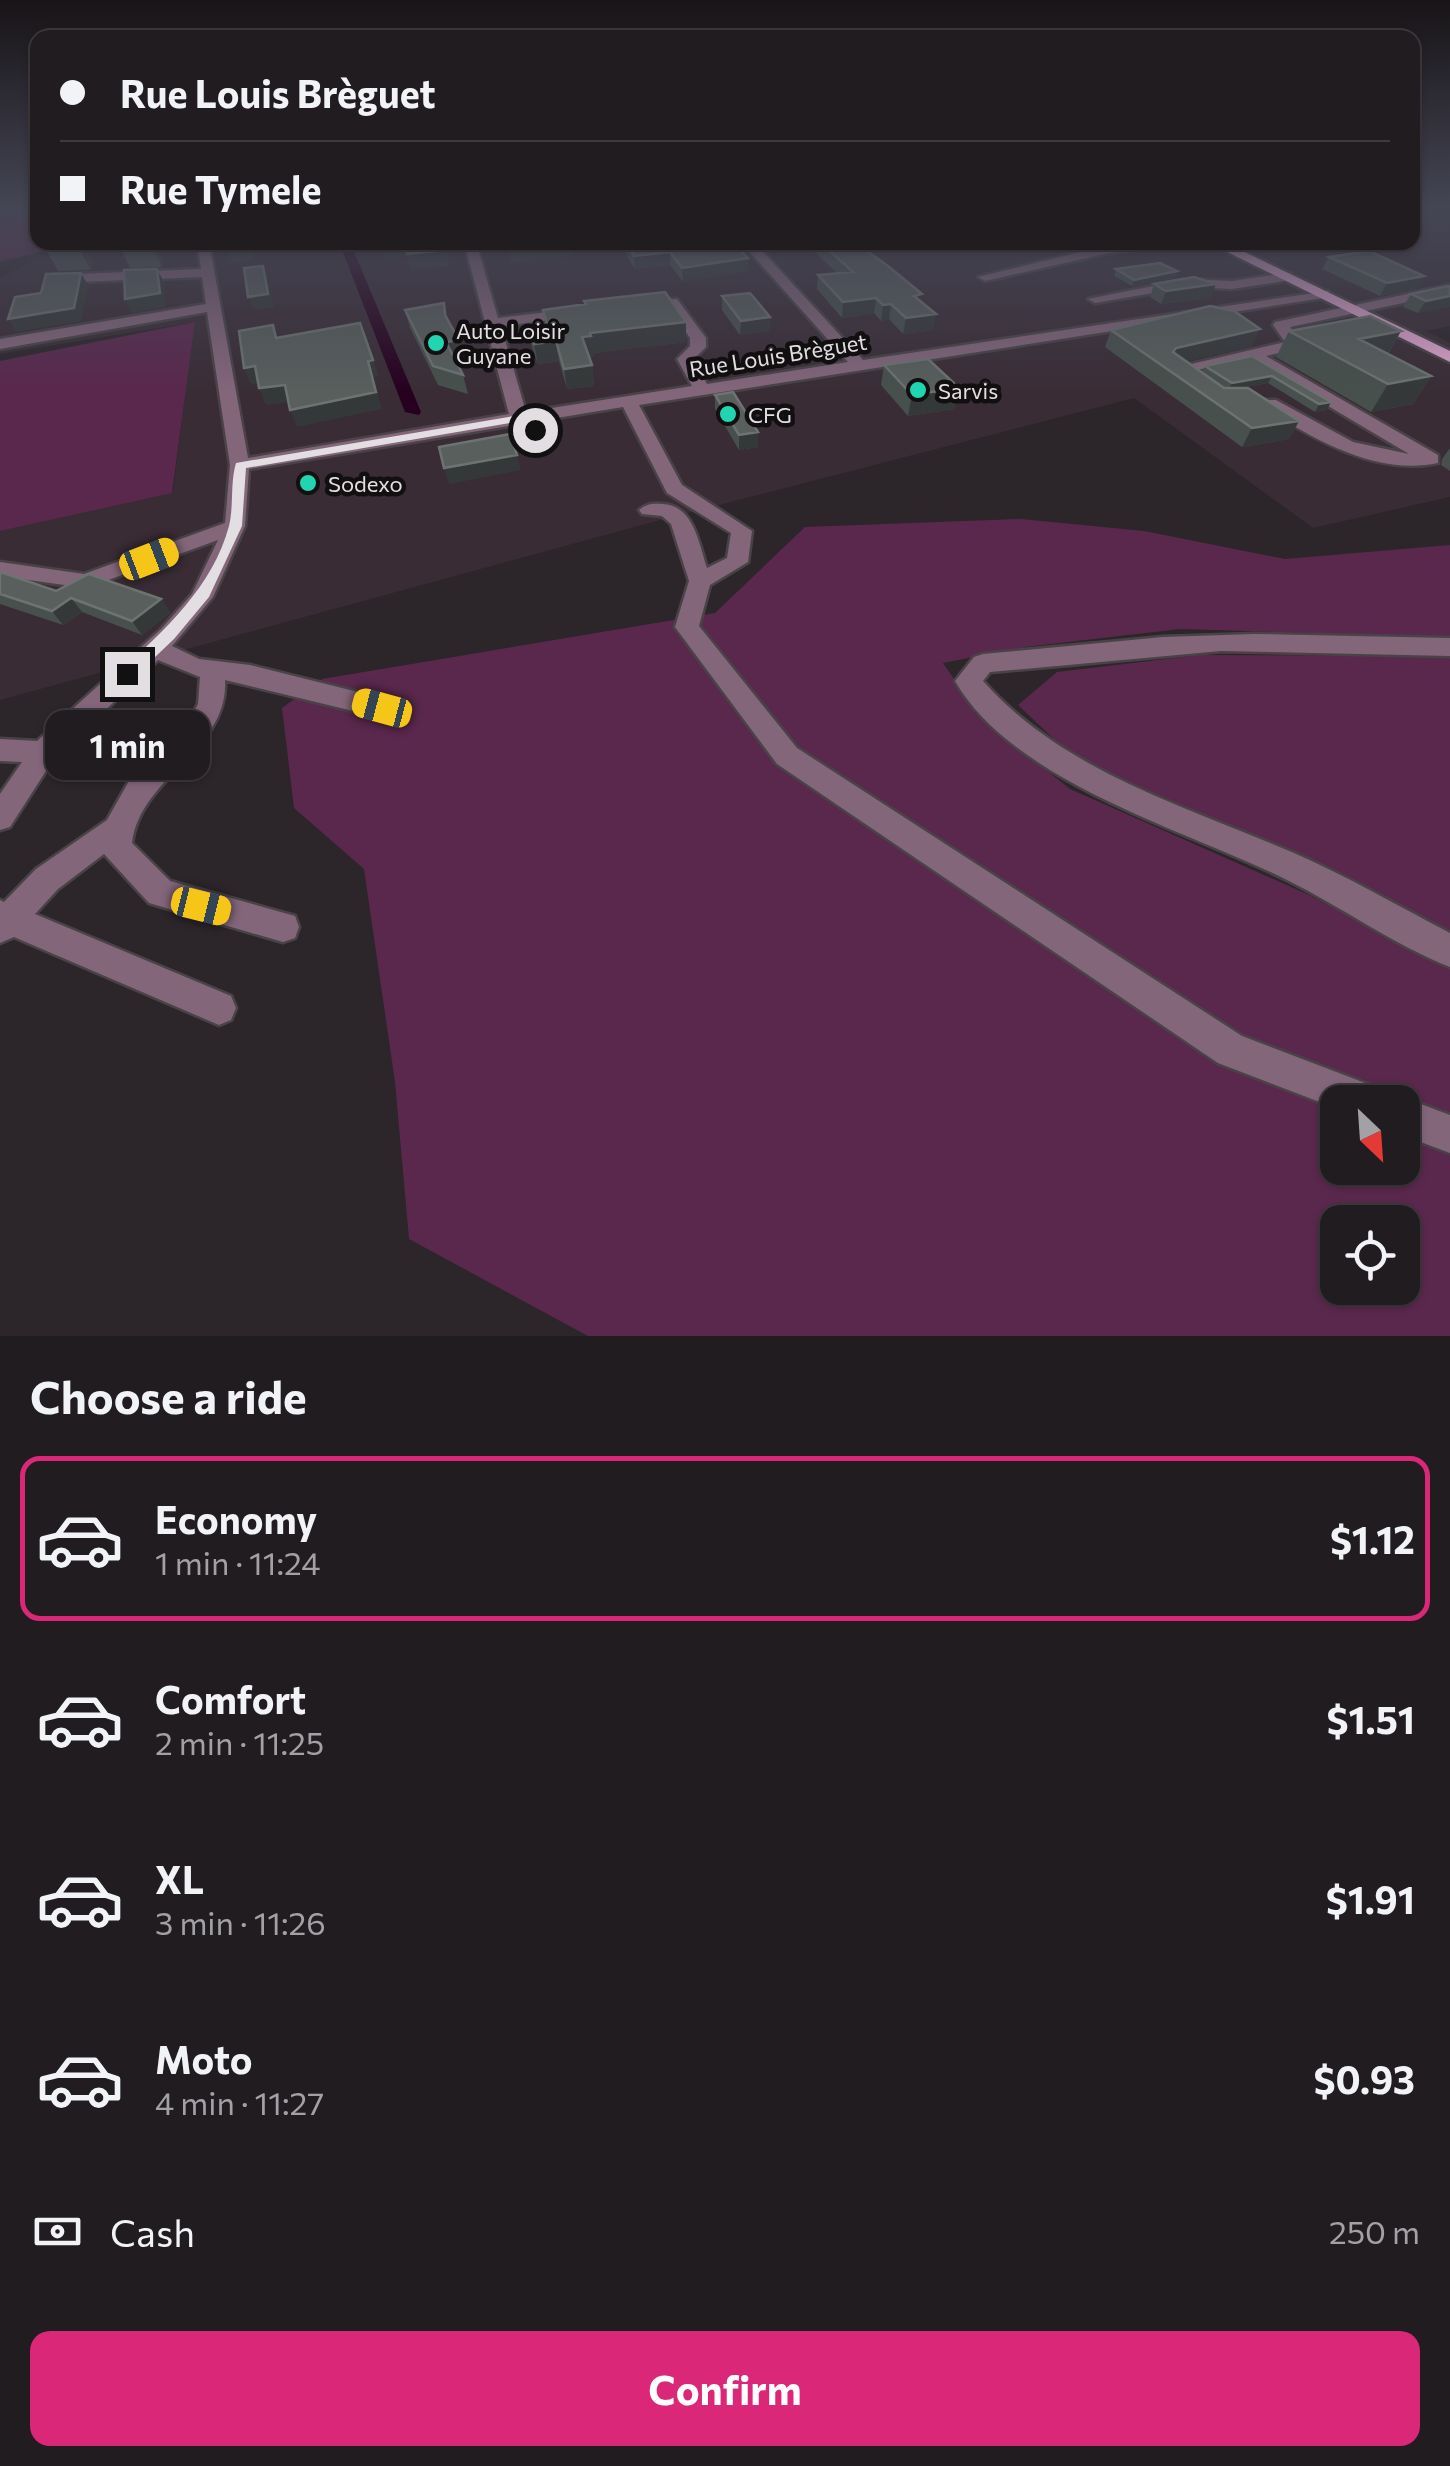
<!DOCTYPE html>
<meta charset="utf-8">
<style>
body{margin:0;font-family:Commissioner,sans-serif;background:#292529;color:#f1f3f6;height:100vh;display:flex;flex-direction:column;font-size:38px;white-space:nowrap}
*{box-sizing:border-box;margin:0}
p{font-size:32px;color:#a2a1a5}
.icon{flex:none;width:55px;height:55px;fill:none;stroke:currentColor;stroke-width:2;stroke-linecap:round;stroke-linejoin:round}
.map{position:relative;height:1336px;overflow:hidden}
.details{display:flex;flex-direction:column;background:#211c20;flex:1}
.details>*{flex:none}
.banner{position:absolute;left:30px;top:30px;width:1390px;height:220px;border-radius:20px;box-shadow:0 2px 8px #0004,0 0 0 2px #3e3a3e;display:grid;align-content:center;height:220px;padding:0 30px;background:#211c20}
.needle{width:65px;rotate:155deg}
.fabs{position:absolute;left:1320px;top:1085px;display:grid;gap:20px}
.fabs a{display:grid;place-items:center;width:100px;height:100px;border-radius:20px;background:#211c20;box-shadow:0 2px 8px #0004,0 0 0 2px #3e3a3e;font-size:50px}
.end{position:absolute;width:45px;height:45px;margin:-22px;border:12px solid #e3dee2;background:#111;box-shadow:0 0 0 5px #111}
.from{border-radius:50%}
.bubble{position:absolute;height:70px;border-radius:20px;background:#211c20;box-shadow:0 2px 8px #0004,0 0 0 2px #3e3a3e;font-size:32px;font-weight:700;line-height:70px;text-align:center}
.car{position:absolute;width:30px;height:60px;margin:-30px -15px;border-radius:12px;box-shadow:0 0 8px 2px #0007;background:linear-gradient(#f5c518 24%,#345 0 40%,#f5c518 0 76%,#345 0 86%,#f5c518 0)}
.banner b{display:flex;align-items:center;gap:35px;height:95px;font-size:38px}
.banner b+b{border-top:2px solid #3e3a3e}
.banner i{width:25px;height:25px;background:#f1f3f6}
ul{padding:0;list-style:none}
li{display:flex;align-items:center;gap:30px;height:165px;margin:0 20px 15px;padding:0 10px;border:5px solid transparent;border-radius:20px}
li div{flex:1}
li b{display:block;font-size:38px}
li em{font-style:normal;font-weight:700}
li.on{border-color:#db2777}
li>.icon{width:90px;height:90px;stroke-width:1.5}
h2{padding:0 30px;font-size:45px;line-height:120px}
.pay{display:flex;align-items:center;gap:25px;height:110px;padding:0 30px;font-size:38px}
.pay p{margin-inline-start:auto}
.button{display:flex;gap:20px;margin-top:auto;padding:20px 30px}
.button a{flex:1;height:115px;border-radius:20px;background:#db2777;color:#fff;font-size:40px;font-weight:700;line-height:115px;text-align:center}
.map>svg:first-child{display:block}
</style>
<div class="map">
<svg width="1450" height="1336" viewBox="0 0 1450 1336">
<rect width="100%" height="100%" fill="#2c252a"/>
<path fill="#392c35" d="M1413,214l37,14v98l-24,5 24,12v154l-137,31 -179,-130 -481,124 -653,178v-169l173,-39 21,-170 -194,32v-76l66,-35 1346,-1z"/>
<path fill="#5a284d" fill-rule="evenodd" d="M0,207h37l1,35 35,1 -73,19z
M195,322l-23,171 -172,38v-170z
M1021,519l123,12 141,28 165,-14v92l-270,-8 -155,18 -82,16 37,54 90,72 237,105 143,74v368h-862l-179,-97 -14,-157 -31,-213 -70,-61 -12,-100 40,-29 393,-66 90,-86zM1338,1102h64v66h-64zM1338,1222h64v66h-64z
M1200,655l250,1v281l-178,-93 -197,-85 -57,-54 39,-33z"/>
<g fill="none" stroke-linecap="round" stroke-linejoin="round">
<path fill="#26001e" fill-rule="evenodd" d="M339,242h11l71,170 -2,3 -14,-3z"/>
<defs>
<path id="minor" d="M88,242h75l-70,7z
M197,242h12l39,216 261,-44 -45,-172h12l22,76 77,-9 7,4 -7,4 -74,9 25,86 166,-26 -15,-27 13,-13v-8l-22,-31 -34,1 -2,-3 7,-4 38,-2 29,39v9l-13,13 14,24 141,-22 -107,-120h13l109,118 465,-69 2,3 -7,4 -684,107 43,80 70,46 -4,31 -38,23 -11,41 98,122 445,288 139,53 6,13h-49v7l-120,-46 -441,-299 -102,-137 14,-46 -18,-57 -9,-8 -20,-2 -3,-4c7,-6 13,-7 23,-6 32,1 37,40 45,64l20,-10 4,-25 -64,-40 -44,-86 -374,62 -4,57 -32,71 -41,49 27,13 51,6 132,33 9,3 4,7 -4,7 -9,3 -157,-38c4,70 -85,96 -93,163l38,38 125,35 4,11 -4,11 -12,4 -134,-39 -45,-49 -46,35 -23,25 196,82 5,12 -5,12 -12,5 -205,-88 -14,6v-43l4,2 32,-33 71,-49 22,-39 61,-62 8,-15 2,-27 -42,-17 -105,100 -43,67 -10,3v-36l22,-32 -22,-1v-22l37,2 124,-112 31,-35 26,-54 -132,48 -86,-12v-14l84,12 141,-51 5,-58 -23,-153 -207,37v-10l206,-35 -4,-27 -149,6 -7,-4 7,-4 148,-6z
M1140,242h47l-82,12 -120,27 -7,-4 127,-31z
M1286,273l5,1v6l-59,9 -44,-2 -93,16 -7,-4 100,-20 44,2z
M1450,285v8l-160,34 13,18 -3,3 -34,8 172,99v8c-62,13 -124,-24 -174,-55v-8h12l77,42 56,12 -160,-95 -57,12 9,8 -8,5 -23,-15 115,-27 -12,-17 2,-3z
M1254,634l196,4v18l-229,-5 -231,21 -7,9c81,91 202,125 311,172 53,23 104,53 156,80v34c-56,-22 -108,-60 -163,-87 -100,-50 -273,-97 -332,-199l19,-24 9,-3 180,-17z
M1402,1097l48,18v38l-48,-18v-33h-13z"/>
<path id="major" d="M1207,242h17l226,109v11z"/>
</defs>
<use href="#minor" stroke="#494347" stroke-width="5"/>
<use href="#major" stroke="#494347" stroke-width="5"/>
<use href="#minor" fill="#84667b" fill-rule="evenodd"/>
<use href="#major" fill="#e1a5cf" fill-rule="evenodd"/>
</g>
<path fill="#47504c" d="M121,242h35l5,11 1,14 -32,1 -9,-19z
M619,242h114l15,29 -65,11 -13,-17 -35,4z
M804,242h43l89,72 -3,16 -30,4 -14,-15 -8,2 -7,-8 -32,5 -25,-29 1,-14 19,-2z
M991,242h76l-64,9z
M1262,242h30l-2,6 -13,1z
M82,243l10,19 -1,8 -33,1 -11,-20z
M1329,257l88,31 -37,8 -58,-27z
M1116,269l61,2 -3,7 -42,8 -18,-10z
M1154,284l57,14 -50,6 -11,-7z
M1448,286l-30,27 -15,-6 8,-13z
M722,296l48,21 -1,14 -29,4 -18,-25z
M584,301l102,41 -93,11 1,3 -5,1 3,8 2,21 -27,3 -8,-28 -21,3 -6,-17 -4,-20 17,-3 -2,-14 42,-5z
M444,303l4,16 11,21 4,18 -7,2 7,15 5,19 -30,-9 -28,-57 -5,-18z
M1111,330l141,16 -66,15 16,11 3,-6 47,-10 75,54 -12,2 -47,-29 -29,5 60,33 -10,18 -47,8 -137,-100z
M1289,331h112l-13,23 43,22 -18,28 -42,8 -95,-55z
M884,365l75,23 -5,21 -46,7 -27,-31z
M715,395l43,52 -19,3 -24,-41z
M1450,448v23l-9,-6 1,-6z
M0,572l56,19 105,8 9,14 -28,22 -60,-23 -19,13 -63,-21z"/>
<path fill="#353838" d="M153,242h3l5,11 1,14 -9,-19z
M247,242h18l-14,2 3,15 -22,4 -6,-15z
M371,242h35l40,8 4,16 -39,4 -4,-14 -23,2 -3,-9 -8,1z
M601,242l-28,5 1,7 -5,2 -58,7 -3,-14 59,-6z
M1005,242h62l-64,9z
M1280,242h12l-2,6 -13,1z
M82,243l10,19 -1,8 -11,-20z
M670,252v13l-35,4 -1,-13z
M748,258v13l-65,11 -1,-14z
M263,266l5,13 6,28 -20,3 -6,-13z
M157,269l7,13 2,25 -34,6 -7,-14z
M1177,271l-3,7 -42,8 2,-6z
M81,273l7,12 -7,36 -65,11 -8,-13z
M1424,276l-7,12 -37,8 7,-13z
M1216,284l-5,14 -50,6 5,-13z
M1450,296v11l-32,6 8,-12z
M876,298l-2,15 -32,5 1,-16z
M891,304l-2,15 -8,2 2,-16z
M936,314l-3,16 -30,4 3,-16z
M770,317l-1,14 -29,4 1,-14z
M686,322v20l-93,11 1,3 -9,1 -3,-20 8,-4z
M1260,329l-8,17 -83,19 -3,5 10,-22z
M1401,331l-16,27 -26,-19z
M459,340l4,18 -12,3 -5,-19z
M556,341l3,20 -21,3 -4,-20z
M373,360l6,16 -6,1 9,32 -85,18 -7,-17 78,-49z
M592,365l2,21 -27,3 -3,-20z
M255,366l7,17 -11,2 -7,-17z
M1272,376l-4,7 -40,7 4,-7z
M1431,376l-18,28 -42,8 17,-28z
M285,385l7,17 -26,3 -7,-17z
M959,388l-5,21 -46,7 4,-21z
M1331,402l-4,8 -12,2 4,-8z
M1299,421l-10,18 -47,8 10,-19z
M758,432v15l-19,3v-15z
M517,455l4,15 -72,14 -5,-16z
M71,598l11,14 -19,13 -11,-14z
M161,599l9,14 -28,22 -10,-14z"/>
<path fill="#585f5c" stroke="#6d7371" stroke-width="2.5" d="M121,242h32v6l-32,1z
M225,242h22l1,3 -22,3z
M405,242h39l2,8 -39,4z
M506,242h61l-59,7z
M626,242h107l15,16 -66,10 -12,-16 -36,4z
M820,242h27l4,4 8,-1 29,21 34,28 -8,2 22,18 -30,4 -15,-14 -8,1 -7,-7 -33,4 -25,-27 35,-3z
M82,243l-2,7 -33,1 1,-3z
M1369,251l55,25 -37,7 -58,-26z
M1160,263l17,8 -43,9 -18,-11z
M263,266l5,28 -20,3 -4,-29z
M157,269l3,24 -35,6 -1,-29z
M81,273l-7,35 -66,11 7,-22 26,-4 5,-19z
M1194,277l22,7 -50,7 -12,-7z
M1448,286l2,1v9l-24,5 -15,-7z
M665,292l21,30 -96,11 1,3 -9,1 10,28 -28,4 -8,-28 -22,3 -6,-17 19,-3 -4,-14 43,-6 -2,-3z
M750,293l20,24 -29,4 -19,-25z
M444,303l1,12 14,25 -13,2 17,33 -30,-9 -28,-56z
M1210,306l24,5 26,18 -84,19 -3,4 51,36h24l51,33 -47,7 -141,-98z
M1370,316l31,15 -42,8 72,37 -43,8 -99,-53z
M360,323l13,37 -5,1 8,31 -86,18 -5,-25 -26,3 -4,-22 -11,2 -5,-37 34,-6 3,13z
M1252,356l79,46 -12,2 -47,-28 -40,7 -27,-17z
M928,359l31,29 -47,7 -28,-30z
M733,392l25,40 -19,3 -24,-40z
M510,434l7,21 -73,13 -5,-21z
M0,572l56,19 33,-17 72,25 -29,22 -61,-23 -19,13 -52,-17z"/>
<linearGradient id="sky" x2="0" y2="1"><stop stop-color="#181417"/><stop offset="0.53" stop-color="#454655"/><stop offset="1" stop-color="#454655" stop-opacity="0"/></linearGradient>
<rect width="1450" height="394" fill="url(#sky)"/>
<path fill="#e3dee2" d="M532,413l6,3 1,16h-8l-4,-12 -281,48 -4,58 -33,71 -35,42 -41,39h-12v-8c44,-40 92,-84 108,-144 5,-21 1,-43 7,-63z"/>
<g fill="#20d5b0" stroke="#120f11" stroke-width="4">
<circle cx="436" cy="343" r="10"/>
<circle cx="918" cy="390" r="10"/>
<circle cx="728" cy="414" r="10"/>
<circle cx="308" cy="483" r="10"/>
</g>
<g text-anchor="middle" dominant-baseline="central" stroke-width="9" stroke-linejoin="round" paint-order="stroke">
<g font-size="22" fill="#e3dee2" stroke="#120f11" text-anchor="start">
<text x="456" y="330">Auto Loisir<tspan x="456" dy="25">Guyane</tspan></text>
<text x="938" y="390">Sarvis</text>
<text x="748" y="414">CFG</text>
<text x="328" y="483">Sodexo</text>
</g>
<g font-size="22" fill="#e3dee2" stroke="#120f11">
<text transform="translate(778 355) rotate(-9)">Rue Louis Brèguet</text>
</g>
</g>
</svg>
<div class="fabs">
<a><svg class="needle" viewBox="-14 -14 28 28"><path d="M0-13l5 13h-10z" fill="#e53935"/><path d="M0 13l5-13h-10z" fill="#a2a1a5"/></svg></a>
<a><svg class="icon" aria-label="locate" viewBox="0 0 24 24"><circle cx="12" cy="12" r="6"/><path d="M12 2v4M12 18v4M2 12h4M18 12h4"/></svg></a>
</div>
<i class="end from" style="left:535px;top:430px"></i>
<i class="end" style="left:127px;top:674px"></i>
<div class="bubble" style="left:45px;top:710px;width:165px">1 min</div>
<i class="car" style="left:149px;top:559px;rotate:69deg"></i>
<i class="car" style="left:382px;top:708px;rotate:285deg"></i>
<i class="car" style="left:201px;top:906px;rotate:104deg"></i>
<div class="banner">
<b><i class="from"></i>Rue Louis Brèguet</b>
<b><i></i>Rue Tymele</b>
</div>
</div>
<section class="details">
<h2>Choose a ride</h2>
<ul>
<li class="on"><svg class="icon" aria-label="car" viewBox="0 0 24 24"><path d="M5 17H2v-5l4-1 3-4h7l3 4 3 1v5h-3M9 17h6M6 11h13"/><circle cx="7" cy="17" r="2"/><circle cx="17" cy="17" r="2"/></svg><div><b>Economy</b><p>1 min · 11:24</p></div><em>$1.12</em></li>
<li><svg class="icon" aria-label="car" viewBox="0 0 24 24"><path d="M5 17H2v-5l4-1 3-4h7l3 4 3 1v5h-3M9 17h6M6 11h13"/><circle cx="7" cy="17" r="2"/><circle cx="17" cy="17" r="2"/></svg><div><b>Comfort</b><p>2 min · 11:25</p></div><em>$1.51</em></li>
<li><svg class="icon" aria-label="car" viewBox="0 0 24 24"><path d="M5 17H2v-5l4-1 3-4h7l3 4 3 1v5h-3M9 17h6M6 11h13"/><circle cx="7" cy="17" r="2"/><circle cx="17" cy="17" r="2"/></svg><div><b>XL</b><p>3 min · 11:26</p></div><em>$1.91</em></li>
<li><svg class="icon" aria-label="car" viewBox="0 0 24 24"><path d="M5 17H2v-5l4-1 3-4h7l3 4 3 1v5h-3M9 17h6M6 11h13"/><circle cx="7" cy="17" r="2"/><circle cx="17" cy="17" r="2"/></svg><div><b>Moto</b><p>4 min · 11:27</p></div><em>$0.93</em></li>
</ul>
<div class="pay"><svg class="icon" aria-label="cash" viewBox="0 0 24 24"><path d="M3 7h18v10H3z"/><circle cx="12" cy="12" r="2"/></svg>Cash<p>250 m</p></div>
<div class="button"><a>Confirm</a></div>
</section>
